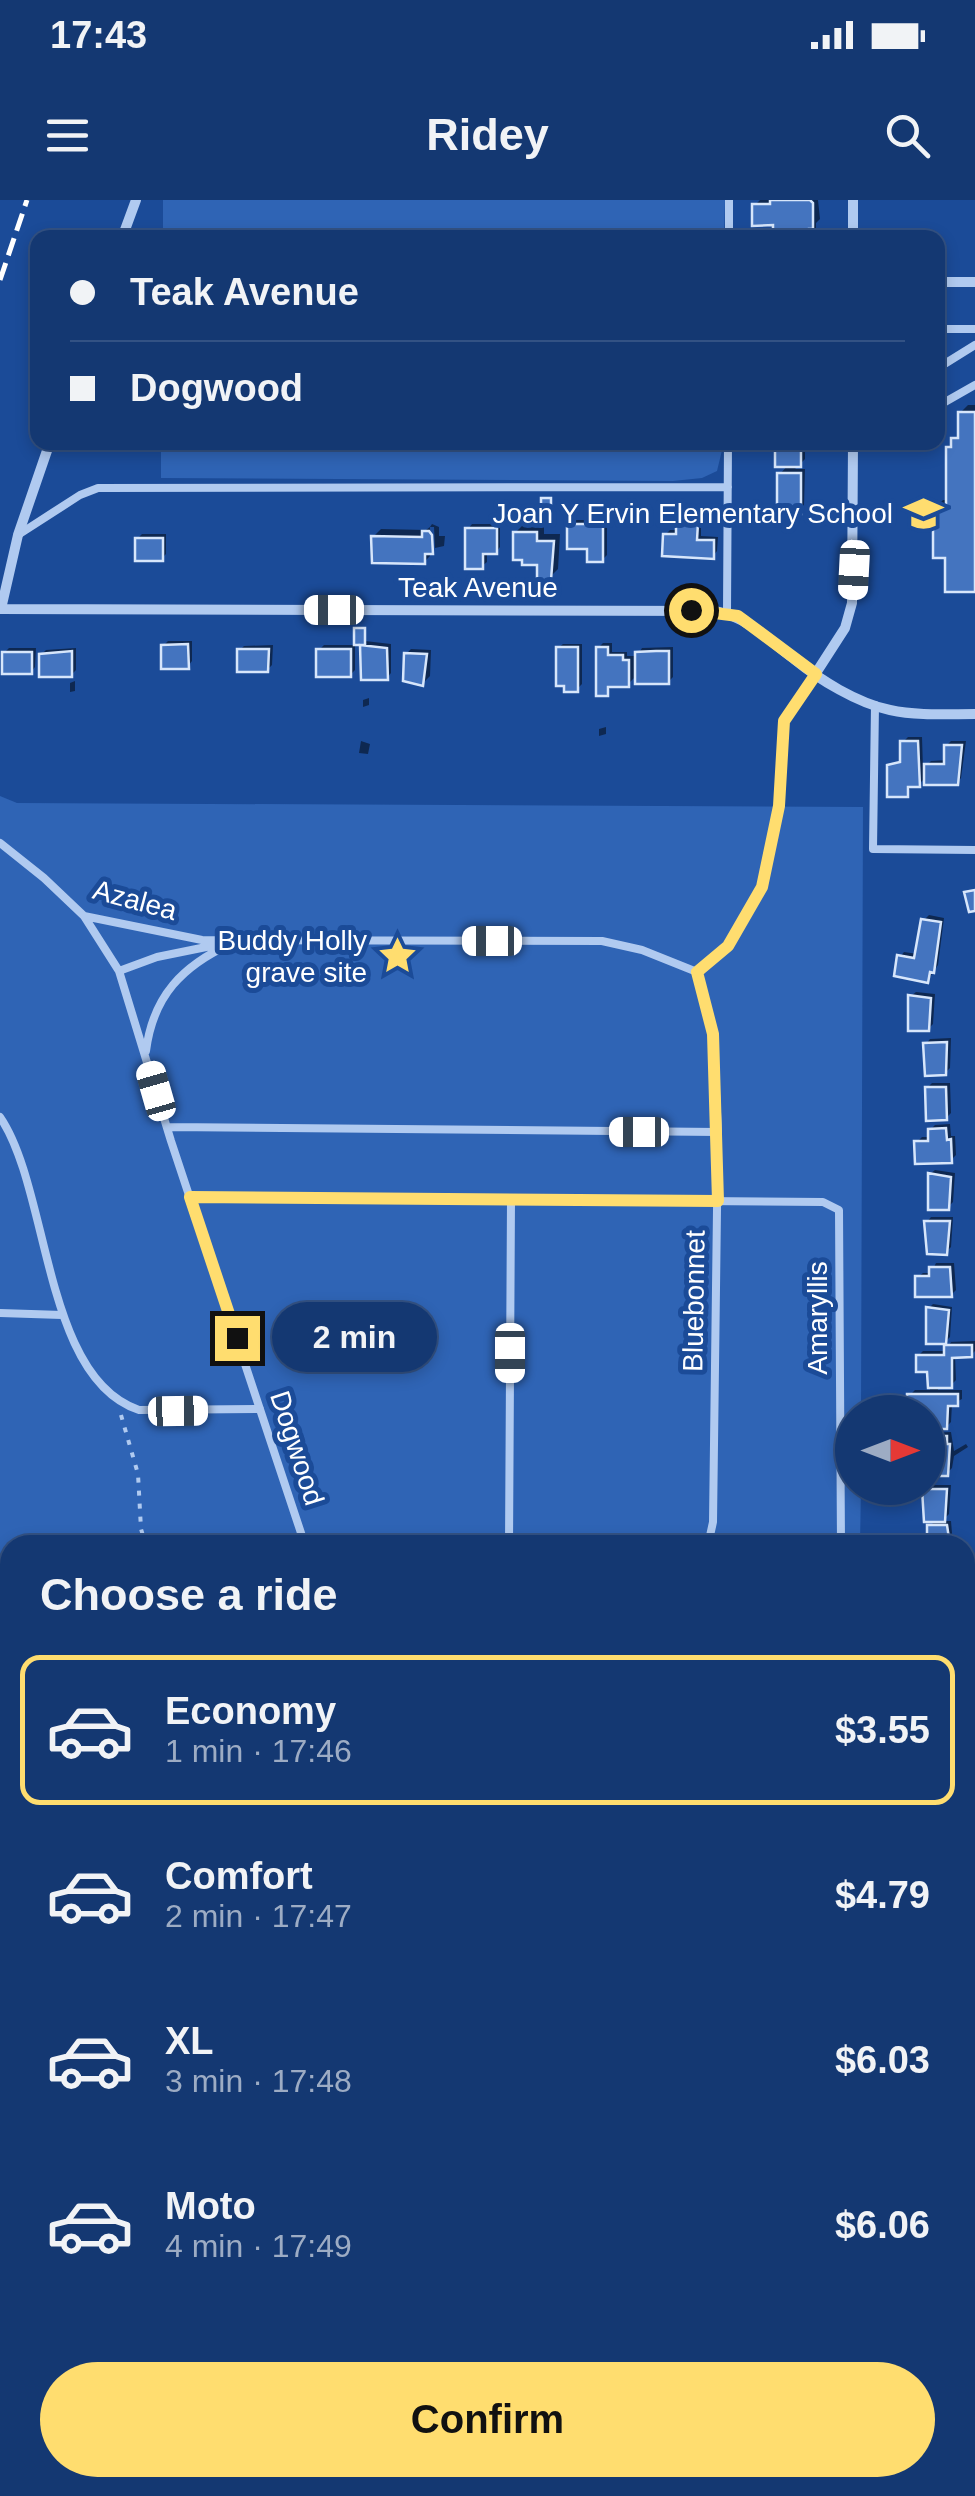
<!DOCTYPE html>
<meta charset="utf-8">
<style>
body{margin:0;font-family:Arial,sans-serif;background:#1d3f77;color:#f1f3f6;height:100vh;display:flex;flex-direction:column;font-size:38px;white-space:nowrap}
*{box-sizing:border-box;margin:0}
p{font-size:32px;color:#9dacc4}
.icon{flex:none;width:55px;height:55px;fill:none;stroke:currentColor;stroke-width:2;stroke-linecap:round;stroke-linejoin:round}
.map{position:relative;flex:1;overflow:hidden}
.side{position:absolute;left:0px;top:1335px;width:975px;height:962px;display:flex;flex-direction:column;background:#143872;border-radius:30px 30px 0 0;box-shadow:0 5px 15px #0003,0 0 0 2px #335284}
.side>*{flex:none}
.banner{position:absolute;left:30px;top:30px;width:915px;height:220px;border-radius:20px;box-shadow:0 5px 15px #0003,0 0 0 2px #335284;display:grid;align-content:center;height:220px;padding:0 40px;background:#143872}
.needle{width:65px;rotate:90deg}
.controls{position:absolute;left:835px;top:1195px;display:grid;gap:20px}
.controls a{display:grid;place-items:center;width:110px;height:110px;border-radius:50%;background:#143872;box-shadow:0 5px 15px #0003,0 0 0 2px #335284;font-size:50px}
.end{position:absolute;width:45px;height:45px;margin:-22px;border:12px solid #ffdd6f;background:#111;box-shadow:0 0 0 5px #111}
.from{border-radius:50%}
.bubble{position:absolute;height:70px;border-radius:35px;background:#143872;box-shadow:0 5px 15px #0003,0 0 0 2px #335284;font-size:32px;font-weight:800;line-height:70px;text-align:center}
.car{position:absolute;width:30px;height:60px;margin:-30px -15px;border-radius:12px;box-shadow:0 0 8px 2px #0007;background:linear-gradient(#fff 24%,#345 0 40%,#fff 0 76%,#345 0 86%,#fff 0)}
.banner b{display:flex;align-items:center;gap:35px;height:95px;font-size:38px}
.banner b+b{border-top:2px solid #335284}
.banner i{width:25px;height:25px;background:#f1f3f6}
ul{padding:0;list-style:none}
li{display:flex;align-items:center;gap:30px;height:150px;margin:0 20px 15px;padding:0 20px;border:5px solid transparent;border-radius:20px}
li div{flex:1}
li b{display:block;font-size:38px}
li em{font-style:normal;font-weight:800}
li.on{border-color:#ffdd6f}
li>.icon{width:90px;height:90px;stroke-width:1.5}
h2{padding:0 40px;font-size:45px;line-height:120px}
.action{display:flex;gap:20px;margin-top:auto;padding:20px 40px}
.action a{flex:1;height:115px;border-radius:60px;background:#ffdd6f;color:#111;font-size:40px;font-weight:800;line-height:115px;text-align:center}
.status{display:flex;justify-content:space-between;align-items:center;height:70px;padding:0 50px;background:#143872;direction:ltr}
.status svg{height:28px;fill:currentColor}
header{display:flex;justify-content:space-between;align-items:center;height:130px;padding:0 40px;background:#143872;font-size:45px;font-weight:800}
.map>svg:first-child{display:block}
</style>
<div class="status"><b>17:43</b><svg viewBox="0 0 49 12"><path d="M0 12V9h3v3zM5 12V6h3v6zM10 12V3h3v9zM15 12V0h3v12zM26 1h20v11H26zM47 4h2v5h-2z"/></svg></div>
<header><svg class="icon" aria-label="menu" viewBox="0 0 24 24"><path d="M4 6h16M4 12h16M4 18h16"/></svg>Ridey<svg class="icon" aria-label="search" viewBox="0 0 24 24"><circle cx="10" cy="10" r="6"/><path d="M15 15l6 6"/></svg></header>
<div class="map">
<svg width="975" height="2296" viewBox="0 0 975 2296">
<rect width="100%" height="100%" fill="#1b4b98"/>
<path fill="#2f64b5" d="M163,0h562l-1,37h-561z
M161,243l563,-1 -7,29 -15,7 -29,3 -512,-3z
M0,596l17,7 846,4 -2,605h-9v76h9l-1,57h-850v943h847v8h-857z"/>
<path fill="#0007" d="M760,0h58l2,19 -4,4v13l-40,2v-15l-21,-18z
M968,205h7v184l-28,-34 -12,-47 8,-8h6v-52l11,-15v-20z
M778,242h27v17l-10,10h10l-1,37 -4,5 -20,-37 9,-10z
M703,308h14l-2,11h-14v17l17,1 -1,14 -4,5 -48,-21 5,-5h9l5,-11 17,1z
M574,320h33v35l-5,5 -32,-35z
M432,324l7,3v9h6l-1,10 -9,2 -1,-21h-4z
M472,324h28v23l-4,5h-9v10l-5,4 -14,-37z
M523,325h21v9h16l-2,35 -8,8 -35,-44z
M430,327v29l-6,6 -51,-25 8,-8 45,1z
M142,334h24v20l-4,4 -25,-19z
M358,427h7v14l26,3v29l-4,5 -24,-32 4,-3h-10z
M168,441h24v20l-4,5 -25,-20z
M603,443h9v9h15v4h10l5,-8 31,-1v30l-5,5 -31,-7 -9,9h-16l-5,10 -9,-46z
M563,444h19v40l-5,5 -10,-6 -9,-35z
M273,445l-1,20 -5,5 -27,-20 4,-4z
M324,445h31v25l-5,5 -31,-25z
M9,448h27l-1,19 -4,5 -27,-19z
M76,448v22l-5,5 -30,-20 5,-5z
M411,449l20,1 -1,26 -5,5 -5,1 -14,-28z
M75,481v10l-5,1v-9z
M369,498v7l-6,2v-7z
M606,527v7l-7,2v-7z
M908,537h14l1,32 8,-8 16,-1 -1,-14 5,-5h15l-5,37 -4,5 -30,-7 -8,8h-7l-5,11 -17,-29 13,-7v-17z
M361,541l9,3 -2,10 -9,-1z
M929,715l15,3 -6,47 -10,15 -28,-23 4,-5 14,2 6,-34z
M916,792l19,2 -2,30 -5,5 -17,-33z
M951,838l-1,30 -5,5 -19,-29 4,-5z
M932,883h18l1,30 -5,5 -19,-30z
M950,924l1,12h4l1,19 -5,5 -34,-18 5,-5h8v-7l5,-5z
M935,970l20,3 -2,29 -5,5 -18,-33z
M931,1017h22l-2,30 -5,5 -19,-30z
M936,1063h18l2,27 -5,5 -33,-18 5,-4h8z
M933,1104l19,3 -2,30 -5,5 -16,-34z
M975,1141v10l-4,4h-16l1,25 -5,5h-13v5h24v9l-10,5 -1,18 -5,5h-18v-15h-8v-8l-10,-9 5,-5h15v-20l-12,-14 5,-5h23l5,-9h-4z
M951,1232l3,19 12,-7 2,3 -14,9 -2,12 -5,5 -19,-16v-24z
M929,1285h22l-2,29 -7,7h9l2,24h-23v-19l7,-7 -12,-29z"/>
<path fill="#4474bf" stroke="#d7e6fb" stroke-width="2.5" d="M770,0h40l3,3v26h-4v9h-36v-13l-21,1v-22h18z
M958,212h17v180h-30v-34h-12v-51h13v-60h5v-9h7z
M775,242h26v25h-26z
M777,273h24v41h-24z
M541,298h10v22h-10z
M698,308h18v14h-18z
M676,322l22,1 -1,17h17v19l-52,-3 1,-22h13z
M567,324h36v38h-16v-13h-20z
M465,328h32v26h-14v15h-18z
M422,331h7l3,4 1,19h-8v10l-53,-1 -1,-27 51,1z
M513,332h24v9h17l-3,39h-14v-15h-15v-5h-9z
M135,338h28v23h-28z
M354,428h11v17h-11z
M188,444l1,25h-28v-24z
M360,445l27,3 1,32h-27z
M556,447h22v45h-14v-6h-8z
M596,447h12v8h15v5h6v27h-21v9h-12z
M237,449h32l-1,23h-31z
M316,449h35v28h-35z
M72,451v26h-33v-23z
M656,451h13v33h-34v-32z
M2,452h30v22h-30z
M404,453l23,1 -4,32 -20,-5z
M900,541h18l2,46h-12v10h-21v-32l13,-3z
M944,545h18l-4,40h-34v-21h20z
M975,690v21l-6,1 -5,-20z
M921,719l20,3 -7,51 -4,-1 -2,11 -34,-7 3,-21 17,3z
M908,795l23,3 -2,33h-21z
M947,842l-1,33 -21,1 -2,-33z
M925,887h21l1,33 -21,1z
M946,928l1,12 4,-1 1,24 -37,1 -1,-23h14v-12z
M928,973l23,4 -2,33h-21z
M924,1021h26l-3,34 -20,-1z
M929,1067h21l2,30h-37v-21h14z
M926,1107l23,3 -3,34h-20z
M944,1145h28v12l-20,1v30h-24l-1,-16h-11v-17h28z
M907,1194h51v12h-10l-1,23h-19v-17h-11v-6h-10z
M928,1236h19v8h3l-2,32h-20z
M922,1289h25l-2,33h-21z
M927,1325h20l3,20h-23z
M916,2288h33v8h-33z"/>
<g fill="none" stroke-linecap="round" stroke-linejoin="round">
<path stroke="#b0caf0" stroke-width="4" stroke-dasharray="5 8" stroke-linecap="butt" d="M121,1215l17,59 3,55 5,16"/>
<path stroke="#b0caf0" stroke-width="8" d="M729,38v-38
M938,129h37
M938,168l37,-23
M938,206l37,-21
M18,335l62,-40 18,-7 630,-1
M727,413l1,-171
M875,505l-2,144 102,1
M0,643l44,35 40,38 118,24 400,1 40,9 55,22
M84,716l35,55 52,170 134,404
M119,771l38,-14 64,-13
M146,851c7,-55 36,-85 86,-108
M0,917c50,73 43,261 139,293l121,-1
M167,927l551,5
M190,997l633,5 16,8 2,335
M0,1113l62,2
M509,1345l2,-345
M708,1345l5,-23 5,-390 -5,-98 -16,-62 30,-26 35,-59 17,-81 5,-85 32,-48
M0,1435h10
M0,2004h10
M0,2226h10
M41,2288v8
M659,2288v8
M200,2296v-8
M358,2296v-8
M506,2296v-8
M846,2296v-8"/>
<path stroke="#b0caf0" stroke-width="10" d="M122,38l14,-38
M853,38v-38
M938,82h37
M0,409l716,2c34,8 51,28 78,48 26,21 63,44 96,51 27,6 57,4 85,4
M1,409l17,-74 32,-93
M816,473l29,-45 7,-25 1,-161"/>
<path stroke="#fff" stroke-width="5" stroke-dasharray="18 8" stroke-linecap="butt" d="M0,80l27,-80"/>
</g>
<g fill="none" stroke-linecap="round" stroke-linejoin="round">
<path stroke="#ffdd6f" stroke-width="12" d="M237,1138l-47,-141 528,4 -5,-167 -16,-62 31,-26 34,-59 17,-81 5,-85 32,-47 -78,-58 -47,-6"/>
</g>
<defs>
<symbol id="school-bare" viewBox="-9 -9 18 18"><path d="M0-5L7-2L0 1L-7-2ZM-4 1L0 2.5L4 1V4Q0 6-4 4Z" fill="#ffdd6f" stroke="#1b4b98" stroke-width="2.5" paint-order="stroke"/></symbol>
<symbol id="sight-bare" viewBox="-9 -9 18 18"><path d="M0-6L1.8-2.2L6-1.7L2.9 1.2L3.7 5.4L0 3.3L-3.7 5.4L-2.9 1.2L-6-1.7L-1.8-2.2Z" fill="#ffdd6f" stroke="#1b4b98" stroke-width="2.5" paint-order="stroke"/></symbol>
</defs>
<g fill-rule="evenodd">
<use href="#school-bare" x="896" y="286" width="55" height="55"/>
<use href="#sight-bare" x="370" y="728" width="55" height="55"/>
</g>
<g text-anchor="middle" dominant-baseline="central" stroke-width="10" stroke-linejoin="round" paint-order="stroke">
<g font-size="28" fill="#fff" stroke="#1b4b98" text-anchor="end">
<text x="893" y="313">Joan Y Ervin Elementary School</text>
<text x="367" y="740">Buddy Holly<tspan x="367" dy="32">grave site</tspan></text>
</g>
<g font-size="28" fill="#fff" stroke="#1b4b98">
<text x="478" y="387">Teak Avenue</text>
<text transform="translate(135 700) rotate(15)">Azalea</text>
<text transform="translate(694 1101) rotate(-89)">Bluebonnet</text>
<text transform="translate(817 1118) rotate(-90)">Amaryllis</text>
<text transform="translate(297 1248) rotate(72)">Dogwood</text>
</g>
</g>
</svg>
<div class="controls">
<a><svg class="needle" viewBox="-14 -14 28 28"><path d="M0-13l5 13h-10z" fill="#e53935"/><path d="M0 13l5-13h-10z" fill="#9dacc4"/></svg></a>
</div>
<i class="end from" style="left:691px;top:410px"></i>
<i class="end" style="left:237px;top:1138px"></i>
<div class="bubble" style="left:272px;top:1102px;width:165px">2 min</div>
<i class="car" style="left:854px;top:370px;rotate:183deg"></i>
<i class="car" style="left:334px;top:410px;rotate:270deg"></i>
<i class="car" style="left:492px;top:741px;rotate:270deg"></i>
<i class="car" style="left:156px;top:891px;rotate:344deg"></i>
<i class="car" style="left:639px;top:932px;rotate:270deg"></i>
<i class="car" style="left:510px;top:1153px;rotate:180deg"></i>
<i class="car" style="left:178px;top:1211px;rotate:89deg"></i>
<div class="banner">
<b><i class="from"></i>Teak Avenue</b>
<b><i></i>Dogwood</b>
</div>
<section class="side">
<h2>Choose a ride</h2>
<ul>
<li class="on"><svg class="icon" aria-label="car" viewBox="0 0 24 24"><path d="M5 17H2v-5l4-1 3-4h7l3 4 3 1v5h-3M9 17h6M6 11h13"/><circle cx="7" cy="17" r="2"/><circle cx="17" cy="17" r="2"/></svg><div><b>Economy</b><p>1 min · 17:46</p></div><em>$3.55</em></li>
<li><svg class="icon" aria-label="car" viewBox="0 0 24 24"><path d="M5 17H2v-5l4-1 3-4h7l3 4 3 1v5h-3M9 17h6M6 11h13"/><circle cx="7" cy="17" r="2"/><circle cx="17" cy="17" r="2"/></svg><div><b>Comfort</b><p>2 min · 17:47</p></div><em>$4.79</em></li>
<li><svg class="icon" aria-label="car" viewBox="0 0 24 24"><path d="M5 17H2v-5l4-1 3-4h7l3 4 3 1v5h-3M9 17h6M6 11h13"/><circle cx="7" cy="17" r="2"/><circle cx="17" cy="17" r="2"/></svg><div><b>XL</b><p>3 min · 17:48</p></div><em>$6.03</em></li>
<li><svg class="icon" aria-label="car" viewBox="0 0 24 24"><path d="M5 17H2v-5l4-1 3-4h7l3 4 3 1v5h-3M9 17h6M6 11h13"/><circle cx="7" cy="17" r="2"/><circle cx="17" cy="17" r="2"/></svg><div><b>Moto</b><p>4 min · 17:49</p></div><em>$6.06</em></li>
</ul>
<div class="action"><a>Confirm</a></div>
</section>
</div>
